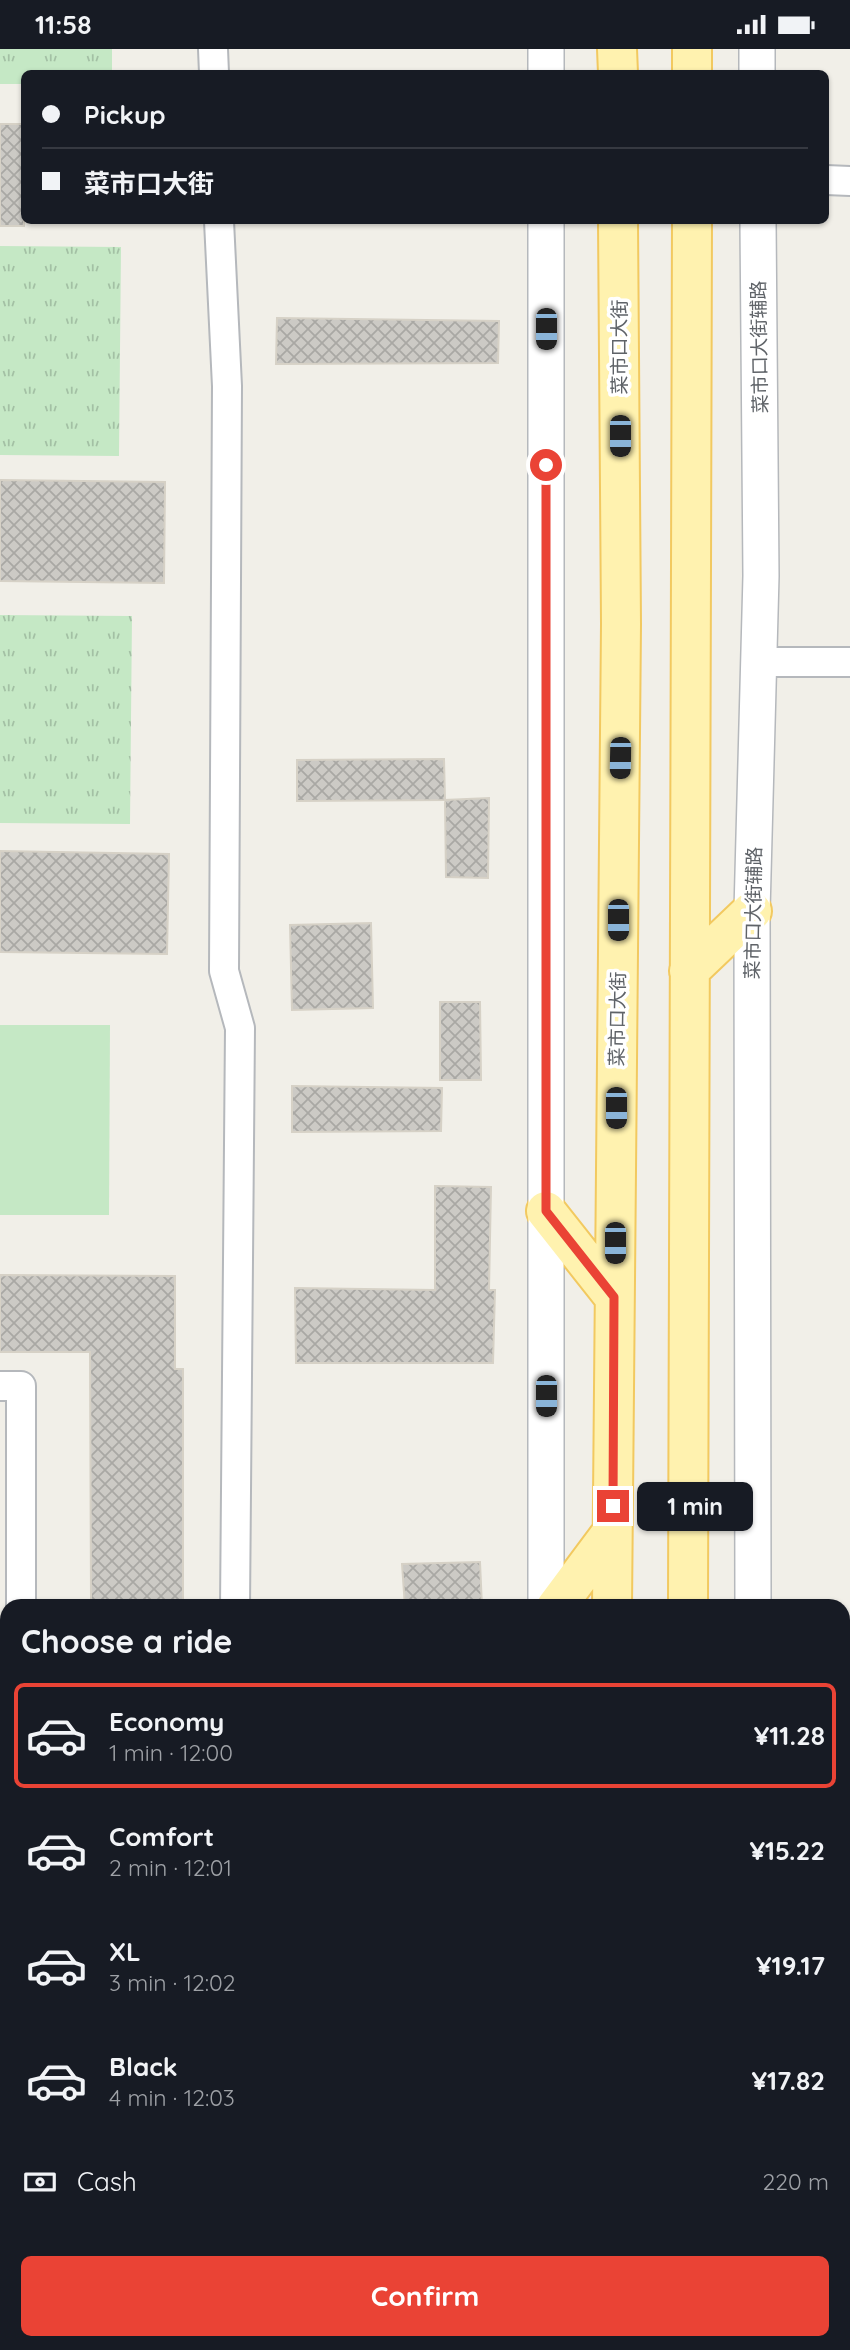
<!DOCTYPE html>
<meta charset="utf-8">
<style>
body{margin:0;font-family:Quicksand,"Noto Sans SC",sans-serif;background:#242831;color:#f1f3f6;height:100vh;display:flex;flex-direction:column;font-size:26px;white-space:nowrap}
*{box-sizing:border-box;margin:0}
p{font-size:23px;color:#9ea1a6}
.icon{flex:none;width:38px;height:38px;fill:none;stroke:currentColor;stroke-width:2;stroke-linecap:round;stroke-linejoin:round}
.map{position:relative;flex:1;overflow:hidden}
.details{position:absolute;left:0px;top:1550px;width:850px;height:751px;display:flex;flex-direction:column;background:#171b24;border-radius:21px 21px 0 0;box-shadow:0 2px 5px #0004}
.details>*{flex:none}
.banner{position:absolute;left:21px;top:21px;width:808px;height:154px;border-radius:10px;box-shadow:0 2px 5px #0004;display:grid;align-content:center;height:154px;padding:0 21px;background:#171b24}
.end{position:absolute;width:32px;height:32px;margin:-16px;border:9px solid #ea4335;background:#fff;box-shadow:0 0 0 4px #fff}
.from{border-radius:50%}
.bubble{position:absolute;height:49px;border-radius:10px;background:#171b24;box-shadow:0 2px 5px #0004;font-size:23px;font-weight:800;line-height:49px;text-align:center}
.car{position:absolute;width:21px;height:42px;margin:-21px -10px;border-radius:9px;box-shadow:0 0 5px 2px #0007;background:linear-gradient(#222 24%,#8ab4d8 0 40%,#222 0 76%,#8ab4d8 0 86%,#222 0)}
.banner b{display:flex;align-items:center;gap:24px;height:66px;font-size:26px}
.banner b+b{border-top:2px solid #363941}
.banner i{width:18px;height:18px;background:#f1f3f6}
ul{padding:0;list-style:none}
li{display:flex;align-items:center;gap:21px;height:105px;margin:0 14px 10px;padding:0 7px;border:4px solid transparent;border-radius:10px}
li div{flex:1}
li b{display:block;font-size:26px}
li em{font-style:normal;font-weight:800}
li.selected{border-color:#ea4335}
li>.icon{width:63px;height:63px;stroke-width:1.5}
h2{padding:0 21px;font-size:32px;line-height:84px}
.pay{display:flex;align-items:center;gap:18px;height:77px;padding:0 21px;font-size:26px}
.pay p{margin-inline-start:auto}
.button{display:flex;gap:14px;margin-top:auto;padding:14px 21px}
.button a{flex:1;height:80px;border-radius:10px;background:#ea4335;color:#fff;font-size:28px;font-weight:800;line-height:80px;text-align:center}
.status{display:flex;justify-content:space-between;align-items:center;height:49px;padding:0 35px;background:#171b24;direction:ltr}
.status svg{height:19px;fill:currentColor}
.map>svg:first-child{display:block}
</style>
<div class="status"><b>11:58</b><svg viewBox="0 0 49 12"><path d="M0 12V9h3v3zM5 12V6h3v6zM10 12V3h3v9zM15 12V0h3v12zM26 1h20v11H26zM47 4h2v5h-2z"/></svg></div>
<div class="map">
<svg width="850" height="2301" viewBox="0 0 850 2301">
<defs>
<pattern id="park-tufts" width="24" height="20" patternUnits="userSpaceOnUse" patternTransform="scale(1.75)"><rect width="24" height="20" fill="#c5e8c5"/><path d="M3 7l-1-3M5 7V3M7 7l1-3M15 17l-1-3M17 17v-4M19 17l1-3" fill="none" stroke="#a3c0a4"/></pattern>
<pattern id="water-waves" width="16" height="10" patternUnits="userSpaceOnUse" patternTransform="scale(1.75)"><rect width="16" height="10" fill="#aadaff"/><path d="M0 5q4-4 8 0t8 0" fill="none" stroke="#8eb4d2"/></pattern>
<pattern id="building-cross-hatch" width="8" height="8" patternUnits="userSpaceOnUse" patternTransform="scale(1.75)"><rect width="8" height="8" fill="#cccac5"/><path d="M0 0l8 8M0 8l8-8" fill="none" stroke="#a9a8a4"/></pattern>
</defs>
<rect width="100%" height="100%" fill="#f1efe8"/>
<path fill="url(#park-tufts)" d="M0,0h112v24h-88v11h-24z
M0,197l121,1 -2,209 -119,-1z
M0,566l132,1 -2,208 -130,-1z
M7,1974v222l-7,1v-204z"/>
<path fill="#c5e8c5" d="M0,976h110l-1,190h-109z"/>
<path fill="url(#water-waves)" d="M844,2269h6v32h-345l73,-7h266z"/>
<path fill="url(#building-cross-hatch)" stroke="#d6d1c6" stroke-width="2" d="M0,75h24v102h-24z
M277,269l222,3 -1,42 -222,1z
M0,431l165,2 -1,101 -164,-2z
M444,710l1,41 -148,1v-41z
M489,749l-1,80 -42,-1 -1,-77z
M0,802l169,3 -2,100 -167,-2z
M371,874l2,85 -81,2 -2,-85z
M440,953h40l1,78h-41z
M292,1037l150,2 -1,43 -149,1z
M435,1137l56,1 -2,103h6l-2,73h-197l-1,-75 140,2z
M0,1226l175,1v93h8v231h-92l-1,-248h-90z
M480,1513l2,45h-77l-3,-43z"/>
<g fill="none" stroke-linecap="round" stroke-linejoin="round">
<defs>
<path id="minor" d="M213,0l1,24
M826,131l24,1
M219,172l8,165 -3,585 16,57 -5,579
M759,613h91
M0,1337h21v221
M0,1718h7"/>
<path id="tertiary" d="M546,0v24
M757,0v24
M546,172v1386
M753,1558l-1,-696 9,-335 -3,-355
M844,2188h6
M0,2267l7,-1
M748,2301v-7"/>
<path id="primary" d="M617,0l1,24
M692,24v-24
M689,922l63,-60
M546,1162l68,86
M556,1558l56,-75
M612,1558l9,-983 -3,-403
M688,1558l4,-1386
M612,2301v-7
M687,2301v-7"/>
<path id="trunk" d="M844,2211h6
M0,2292l7,-1"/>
</defs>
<use href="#minor" stroke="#b5b8bc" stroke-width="32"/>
<use href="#tertiary" stroke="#b5b8bc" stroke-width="38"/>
<use href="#primary" stroke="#f2c960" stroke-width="42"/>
<use href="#trunk" stroke="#f9ab00" stroke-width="42"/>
<use href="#minor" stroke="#fff" stroke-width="28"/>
<use href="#tertiary" stroke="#fff" stroke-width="35"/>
<use href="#primary" stroke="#fff2af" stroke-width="38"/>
<use href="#trunk" stroke="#feeaa1" stroke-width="38"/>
</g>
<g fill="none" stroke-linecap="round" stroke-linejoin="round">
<path stroke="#ea4335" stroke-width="9" d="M546,416v746l68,86 -1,209"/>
</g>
<g text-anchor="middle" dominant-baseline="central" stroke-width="7" stroke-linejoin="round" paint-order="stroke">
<g font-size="19" fill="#5f6368" stroke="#fff">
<text transform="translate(619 298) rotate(-90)">菜市口大街</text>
<text transform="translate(759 298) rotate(-91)">菜市口大街辅路</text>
<text transform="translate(753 864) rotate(-89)">菜市口大街辅路</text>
<text transform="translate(617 970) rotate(-89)">菜市口大街</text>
</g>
</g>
</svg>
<i class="end from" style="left:546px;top:416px"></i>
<i class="end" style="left:613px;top:1457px"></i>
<div class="bubble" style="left:637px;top:1433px;width:116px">1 min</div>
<i class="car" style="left:546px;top:280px;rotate:180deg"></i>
<i class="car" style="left:620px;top:387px;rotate:180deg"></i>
<i class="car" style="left:620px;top:709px;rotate:181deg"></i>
<i class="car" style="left:618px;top:871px;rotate:180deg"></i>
<i class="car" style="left:616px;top:1059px;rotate:180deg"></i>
<i class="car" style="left:615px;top:1194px;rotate:180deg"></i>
<i class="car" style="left:546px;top:1347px;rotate:180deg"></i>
<div class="banner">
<b><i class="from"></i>Pickup</b>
<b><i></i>菜市口大街</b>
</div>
<section class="details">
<h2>Choose a ride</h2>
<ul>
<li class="selected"><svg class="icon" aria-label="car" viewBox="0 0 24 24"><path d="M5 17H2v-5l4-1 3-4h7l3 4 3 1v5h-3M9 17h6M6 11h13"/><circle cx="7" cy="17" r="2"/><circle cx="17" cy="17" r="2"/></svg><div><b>Economy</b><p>1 min · 12:00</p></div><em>¥11.28</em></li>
<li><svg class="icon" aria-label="car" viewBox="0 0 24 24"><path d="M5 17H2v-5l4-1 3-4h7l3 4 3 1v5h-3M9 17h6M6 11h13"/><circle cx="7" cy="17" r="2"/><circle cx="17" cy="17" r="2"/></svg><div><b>Comfort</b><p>2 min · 12:01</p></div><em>¥15.22</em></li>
<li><svg class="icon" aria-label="car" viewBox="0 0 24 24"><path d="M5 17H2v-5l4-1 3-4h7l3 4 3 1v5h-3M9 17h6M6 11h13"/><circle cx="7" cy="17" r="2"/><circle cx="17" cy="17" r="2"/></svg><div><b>XL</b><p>3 min · 12:02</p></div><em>¥19.17</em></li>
<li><svg class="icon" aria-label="car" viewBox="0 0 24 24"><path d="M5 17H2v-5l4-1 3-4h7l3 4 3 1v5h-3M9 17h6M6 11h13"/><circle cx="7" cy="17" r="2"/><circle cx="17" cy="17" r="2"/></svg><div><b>Black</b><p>4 min · 12:03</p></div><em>¥17.82</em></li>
</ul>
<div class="pay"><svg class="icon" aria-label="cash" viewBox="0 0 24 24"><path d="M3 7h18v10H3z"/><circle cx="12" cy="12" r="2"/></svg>Cash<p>220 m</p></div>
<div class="button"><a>Confirm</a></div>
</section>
</div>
